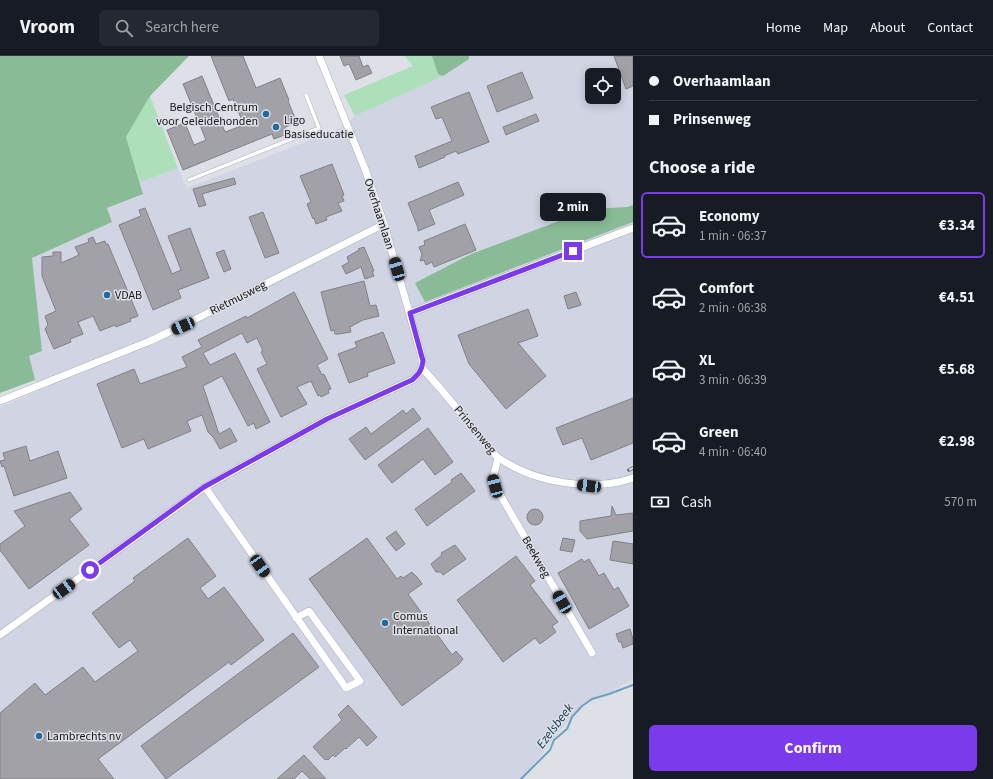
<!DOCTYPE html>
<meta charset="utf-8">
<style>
body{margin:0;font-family:"Source Sans 3",sans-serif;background:#242831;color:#f1f3f6;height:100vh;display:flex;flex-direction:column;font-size:15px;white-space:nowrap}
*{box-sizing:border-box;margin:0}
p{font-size:13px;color:#9ea1a6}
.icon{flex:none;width:22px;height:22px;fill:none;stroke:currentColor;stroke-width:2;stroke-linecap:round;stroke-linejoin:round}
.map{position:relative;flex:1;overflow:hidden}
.details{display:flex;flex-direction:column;background:#171b24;width:360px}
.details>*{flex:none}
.hud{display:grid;align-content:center;height:88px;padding:0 16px;background:#171b24}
.tools{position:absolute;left:585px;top:12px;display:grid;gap:8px}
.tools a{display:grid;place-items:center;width:36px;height:36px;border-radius:6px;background:#171b24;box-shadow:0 2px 10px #0003;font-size:20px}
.end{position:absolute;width:18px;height:18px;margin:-9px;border:5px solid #7c3aed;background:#fff;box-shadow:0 0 0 2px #fff}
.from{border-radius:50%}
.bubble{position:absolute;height:28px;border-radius:6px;background:#171b24;box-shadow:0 2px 10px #0003;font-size:13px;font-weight:700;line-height:28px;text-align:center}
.car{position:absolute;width:12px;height:24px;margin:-12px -6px;border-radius:5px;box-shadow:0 0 3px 1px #0007;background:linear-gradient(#222 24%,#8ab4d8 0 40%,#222 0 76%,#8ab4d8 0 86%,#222 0)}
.hud b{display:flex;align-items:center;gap:14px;height:38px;font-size:15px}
.hud b+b{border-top:1px solid #363941}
.hud i{width:10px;height:10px;background:#f1f3f6}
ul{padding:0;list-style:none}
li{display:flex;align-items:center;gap:12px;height:66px;margin:0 8px 6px;padding:0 8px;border:2px solid transparent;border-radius:6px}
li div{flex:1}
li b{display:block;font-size:15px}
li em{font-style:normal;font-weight:700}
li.current{border-color:#7c3aed}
li>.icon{width:36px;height:36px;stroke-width:1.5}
h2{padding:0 16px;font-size:18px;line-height:48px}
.pay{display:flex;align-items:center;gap:10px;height:44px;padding:0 16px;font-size:15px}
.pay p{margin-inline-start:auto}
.cta{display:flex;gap:8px;margin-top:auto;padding:8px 16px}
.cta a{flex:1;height:46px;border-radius:6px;background:#7c3aed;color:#fff;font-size:16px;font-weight:700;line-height:46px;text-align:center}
header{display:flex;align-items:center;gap:24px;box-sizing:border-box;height:56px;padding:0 20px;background:#171b24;border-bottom:1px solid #363941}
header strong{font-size:19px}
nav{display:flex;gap:22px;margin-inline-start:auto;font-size:14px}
.search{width:280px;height:36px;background:#242831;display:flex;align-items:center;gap:10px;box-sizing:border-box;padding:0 14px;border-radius:6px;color:#9ea1a6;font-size:15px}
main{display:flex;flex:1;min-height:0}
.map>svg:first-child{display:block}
</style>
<header>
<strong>Vroom</strong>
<div class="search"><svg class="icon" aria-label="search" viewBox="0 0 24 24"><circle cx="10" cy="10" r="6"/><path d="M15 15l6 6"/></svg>Search here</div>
<nav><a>Home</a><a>Map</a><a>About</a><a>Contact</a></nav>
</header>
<main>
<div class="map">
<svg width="633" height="723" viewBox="0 0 633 723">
<rect width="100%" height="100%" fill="#dee0e8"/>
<path fill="#d0d4e3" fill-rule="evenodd" d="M469,0h164v623l-21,12 -27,11 -28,32 -34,45h-523v-372l38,-16 -10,-35 14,-5 -10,-94 80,-35 -5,-14 36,-14 -3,-12 38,-14 9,20 154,-60 14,-12 88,-40 26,-17zM592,19h22v22h-22z"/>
<path fill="#addfba" d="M405,0h27l6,18 5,2 -88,40 -11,-21 69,-29z
M150,40l28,72 -38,14 -14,-45z"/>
<path fill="#89bb96" d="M0,0h189l-39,40 -24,41 17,57 -36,14 5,14 -80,36 10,93 -13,5 6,24 -35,13z
M432,0h37v3l-26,17 -5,-2z
M633,149v17l-208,80 -10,-19 56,-29 120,-45 36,-2z"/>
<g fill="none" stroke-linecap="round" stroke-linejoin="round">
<path stroke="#6ca1c2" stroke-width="2" d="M521,723l29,-29 4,-10 13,-11 5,-12 10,-11 10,-7 17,-5 24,-9"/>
</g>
<path fill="#a2a1a8" stroke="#818087" d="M211,0h32l13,32 24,-10 9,22 -1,1 9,22 -12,4 2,7 -13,5 -2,-5 -89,36 -16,-40 18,-7 9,22 12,-5 -23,-56 19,-8 23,56 19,-7 -11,-26 -4,2z
M340,0h19l4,11 5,-2 4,8 -16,7 -7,-16 -5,2z
M614,0h19v30l-7,3z
M522,16l11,26 -36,14 -10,-26z
M469,36l20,50 -31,12 -2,-3 -12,5 1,1 -26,11 -4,-12 37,-15 -10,-24 -6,2 -5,-12z
M536,58l3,7 -33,14 -3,-8z
M332,108l12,31 -2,1 2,5 -6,2 4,8 -16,6 1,3 -11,4 -2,-6 -1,1 -6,-15 4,-2 -11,-26z
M234,122l2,6 -34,10 4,11 -7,2 -6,-18z
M458,126l6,13 -35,15 6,14 -17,7v-3l-10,-25z
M145,152l27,66 9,-4 -13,-34 22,-8 19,50 -31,12 3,8 -28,12 -34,-85 22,-9 -2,-6z
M263,156l16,41 -14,5 -16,-41z
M465,168l11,26 -42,17 -2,-5 -6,3 -2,-5 -4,1 2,-7 -3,-7 6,-2 -1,-4z
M93,181l3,7 9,-3 1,3h2l30,72 -8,3 1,2 -15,6 -1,-2 -15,6 -7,-15 -15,6 5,12 -13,5 1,3 -17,7 -9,-20 3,-4 -3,-9 11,-5 -14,-35v-19l11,-1v-4h8v11l18,-8 -4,-8 14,-5 -1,-3z
M364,191l10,24h-2l2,5 -9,3 -4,-12 -15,7 -4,-8 7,-4 -2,-5 12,-7 -1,-1z
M224,194l7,19 -7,3 -8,-19z
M364,225l6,25 6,-1 3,11 -16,4 -13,7 1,5 -12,2h-4l-1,-4 -3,1 -10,-39z
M294,236l34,67 -11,6 5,10 2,-1 7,15 -3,1 1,3 -8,4 -1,-2 -2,1 -7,-15 -14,6 10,17 -26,13 -24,-48 10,-5 -6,-12 2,-1 -6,-13 -10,5 -5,-10 -39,20 7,12 25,-12 35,69 -14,7 -2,-6 -6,3 -26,-50 -19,10 16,48 11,-6 7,13 -17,8 -7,-12 -5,-5 -6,-17 -15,6 4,10 -43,18 -4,-10 -22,9 -25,-64 37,-15 6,15 47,-17 -5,-10 20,-10 -4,-7 48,-24 1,2z
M576,236l5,13 -13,4 -4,-13z
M528,253l10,27 -20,7 28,33 -40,33 -37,-45 -11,-29z
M383,276l12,31 -28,10 1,3 -19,7 -11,-29 19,-7 -2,-5z
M633,342v45l-42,17 -9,-22 -19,7 -7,-17z
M413,352l8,11 -56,41 -16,-21 17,-12 5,7 32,-24 3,4z
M428,372l25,34 -18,13 -12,-16 -31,24 -14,-18z
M26,390l4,15 28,-10 9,27 -53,18 -10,-30 -2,1 -2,-6 5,-1 -2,-7z
M461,417l14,18 -48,35 -12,-17 37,-27 -1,-2z
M70,436l12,17 -13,10 20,26 -60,44 -29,-39v-6l25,-18 -11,-15z
M612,450l4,9 17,-2v18l-46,8 -7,-8v-10l31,-5z
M527 461a8 8 0 1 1 16 0a8 8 0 1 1-16 0Z
M396,475l9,13 -9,7 -10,-13z
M188,482l28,38 -16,12 8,11 16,-12 40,53 -33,25 -2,-3 -131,97 16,20h-114v-66l35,-30 10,12 38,-28 12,15 43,-31 -8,-11 -11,8 -27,-35 43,-32 -2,-3z
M367,482l30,41 4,-3 2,2 9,-6 5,5 5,7 -14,10 44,61 4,-4 7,8 -4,5 -57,42 -93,-127z
M563,482l12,2 -3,12 -12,-2z
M613,485l20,3v20l-23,-4z
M455,489l11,14 -23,16 -2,-3h-5l-5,-8 11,-9 -1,-2z
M516,500l19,25 -5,4 28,37 -6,4 4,6 -16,12 -5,-6 -32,24 -46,-62z
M582,503l2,3 5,-3 10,17 5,-3 10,17 4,-3 11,19 -40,23 -31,-56z
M630,573l3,10v5l-10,4 -2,-6h-2l-3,-8z
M293,577l26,34 -153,112 -25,-33z
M348,649l29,32 -10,9 -8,-9 -13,12 -1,-1 -10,9 -2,-2 -5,5 -1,-1 -2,1 -12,-13 29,-27 -4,-5z
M304,699l22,24h-16l-8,-8 -8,8h-17z"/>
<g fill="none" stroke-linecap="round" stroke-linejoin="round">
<defs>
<path id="lane" d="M189,124l130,-52 -13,-33"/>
<path id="street" d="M410,257l223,-85
M422,312c20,21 38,45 57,67 6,7 12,18 20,23 36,25 92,34 134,20
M0,345l150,-60 44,-21 190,-96
M498,402l-5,20 2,8 97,167
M205,431l141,201 14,-7 -51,-70 -13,7
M0,579l205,-148 122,-68 85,-39c10,-8 12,-13 9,-26l-37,-130 -19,-55 -46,-113"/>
</defs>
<use href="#lane" stroke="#abaeb5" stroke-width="4.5"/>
<use href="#street" stroke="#abaeb5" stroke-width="8"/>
<use href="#lane" stroke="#fff" stroke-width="3.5"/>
<use href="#street" stroke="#fff" stroke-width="7"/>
<defs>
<path id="rail" d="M629,414l4,-2"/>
</defs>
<use href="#rail" stroke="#56565b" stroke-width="3.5"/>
<use href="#rail" stroke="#dee0e8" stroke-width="2" stroke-dasharray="6" stroke-linecap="butt"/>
</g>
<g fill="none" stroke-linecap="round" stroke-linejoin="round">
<path stroke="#7c3aed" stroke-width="5" d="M90,514l114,-83 123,-68 85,-39c7,-6 10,-10 11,-19l-13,-48 163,-62"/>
</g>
<g fill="#206c9f" stroke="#dee0e8" stroke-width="1.5">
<circle cx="266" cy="58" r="4"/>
<circle cx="276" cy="71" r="4"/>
<circle cx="107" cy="239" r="4"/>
<circle cx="385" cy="567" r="4"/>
<circle cx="39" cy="680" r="4"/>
</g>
<g text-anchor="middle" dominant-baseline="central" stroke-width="3" stroke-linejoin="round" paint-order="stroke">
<g font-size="12" fill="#17171a" stroke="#dee0e8" text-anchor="start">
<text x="258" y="51" text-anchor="end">Belgisch Centrum<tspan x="258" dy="14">voor Geleidehonden</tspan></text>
<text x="284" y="64">Ligo<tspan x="284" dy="14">Basiseducatie</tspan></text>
<text x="115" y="239">VDAB</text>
<text x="393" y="560">Comus<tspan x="393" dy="14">International</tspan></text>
<text x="47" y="680">Lambrechts nv</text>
</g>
<g font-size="12" fill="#17171a" stroke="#dee0e8">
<text transform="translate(379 158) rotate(72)">Overhaamlaan</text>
<text transform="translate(238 242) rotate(-27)">Rietmusweg</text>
<text transform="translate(475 374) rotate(50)">Prinsenweg</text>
<text transform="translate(536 501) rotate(60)">Beekweg</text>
</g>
<g font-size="13" font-style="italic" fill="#123e55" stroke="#dee0e8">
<text transform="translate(555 670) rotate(-53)">Ezelsbeek</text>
</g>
</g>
</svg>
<div class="tools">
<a><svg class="icon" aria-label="locate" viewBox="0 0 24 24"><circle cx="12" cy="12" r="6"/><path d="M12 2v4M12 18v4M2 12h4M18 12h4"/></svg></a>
</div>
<i class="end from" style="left:90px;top:514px"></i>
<i class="end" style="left:573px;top:195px"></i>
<div class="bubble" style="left:540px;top:137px;width:66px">2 min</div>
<i class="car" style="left:397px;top:213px;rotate:344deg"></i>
<i class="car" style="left:183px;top:270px;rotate:246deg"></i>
<i class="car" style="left:495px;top:430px;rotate:345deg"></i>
<i class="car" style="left:589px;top:430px;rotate:277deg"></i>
<i class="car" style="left:260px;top:510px;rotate:145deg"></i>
<i class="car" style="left:64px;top:533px;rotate:54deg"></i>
<i class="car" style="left:562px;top:546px;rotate:330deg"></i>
</div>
<section class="details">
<div class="hud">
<b><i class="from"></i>Overhaamlaan</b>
<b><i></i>Prinsenweg</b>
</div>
<h2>Choose a ride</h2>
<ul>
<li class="current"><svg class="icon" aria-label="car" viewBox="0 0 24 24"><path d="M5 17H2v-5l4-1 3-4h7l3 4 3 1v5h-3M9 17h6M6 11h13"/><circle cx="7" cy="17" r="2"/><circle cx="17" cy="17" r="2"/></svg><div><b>Economy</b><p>1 min · 06:37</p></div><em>€3.34</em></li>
<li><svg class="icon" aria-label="car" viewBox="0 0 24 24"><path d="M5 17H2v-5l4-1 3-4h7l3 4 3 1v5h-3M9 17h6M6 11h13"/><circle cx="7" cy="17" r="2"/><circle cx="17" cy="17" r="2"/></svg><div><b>Comfort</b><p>2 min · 06:38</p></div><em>€4.51</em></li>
<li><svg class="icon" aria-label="car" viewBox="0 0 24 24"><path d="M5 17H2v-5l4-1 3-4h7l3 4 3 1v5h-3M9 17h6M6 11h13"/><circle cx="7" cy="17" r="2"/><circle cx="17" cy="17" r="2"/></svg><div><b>XL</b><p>3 min · 06:39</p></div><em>€5.68</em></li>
<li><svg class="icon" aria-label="car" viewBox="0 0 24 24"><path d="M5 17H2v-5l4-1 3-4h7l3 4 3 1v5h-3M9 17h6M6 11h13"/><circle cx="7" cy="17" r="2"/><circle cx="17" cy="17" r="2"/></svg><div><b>Green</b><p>4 min · 06:40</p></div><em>€2.98</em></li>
</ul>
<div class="pay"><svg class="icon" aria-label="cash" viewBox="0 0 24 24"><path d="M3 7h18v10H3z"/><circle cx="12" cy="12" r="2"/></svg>Cash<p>570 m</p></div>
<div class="cta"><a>Confirm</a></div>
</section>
</main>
